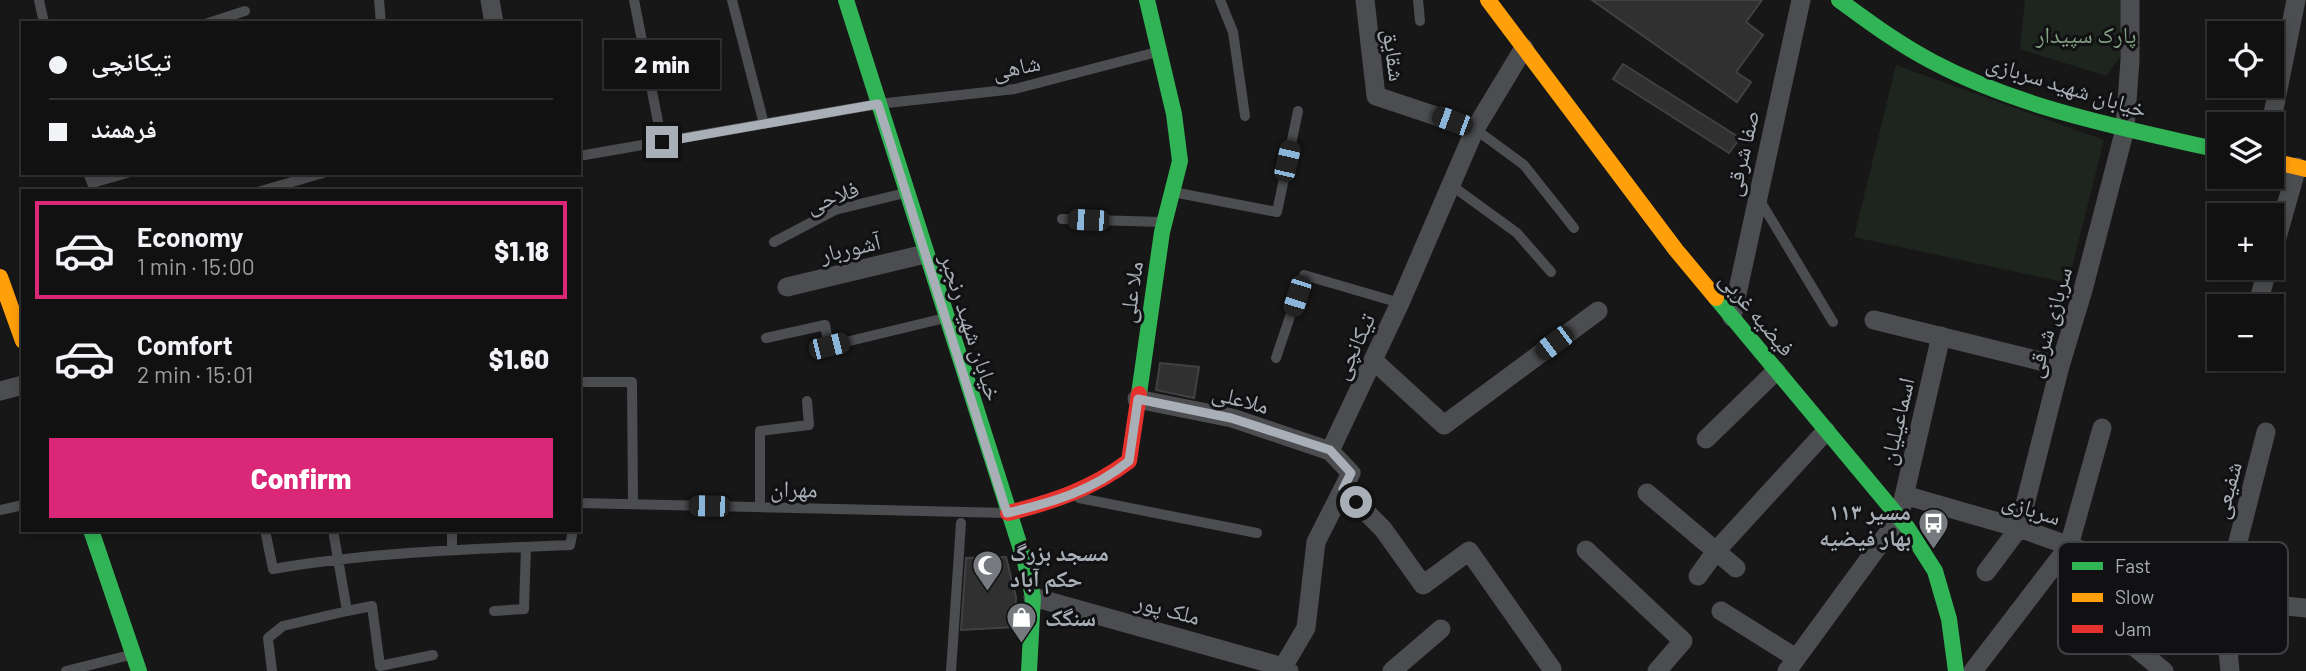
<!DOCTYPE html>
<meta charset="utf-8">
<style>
body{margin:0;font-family:Barlow,"Noto Naskh Arabic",sans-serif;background:#1a1a1a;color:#f1f3f6;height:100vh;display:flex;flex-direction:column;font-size:26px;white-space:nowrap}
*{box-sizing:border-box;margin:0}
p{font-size:23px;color:#9c9d9f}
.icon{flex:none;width:38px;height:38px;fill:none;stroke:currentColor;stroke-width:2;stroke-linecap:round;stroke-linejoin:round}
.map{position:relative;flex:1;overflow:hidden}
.sheet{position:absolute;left:21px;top:189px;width:560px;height:343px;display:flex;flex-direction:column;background:#111;border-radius:0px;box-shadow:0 4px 10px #0003,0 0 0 2px #303131}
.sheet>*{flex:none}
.top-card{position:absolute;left:21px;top:21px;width:560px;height:154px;border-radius:0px;box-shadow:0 4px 10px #0003,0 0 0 2px #303131;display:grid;align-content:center;height:154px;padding:0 28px;background:#111}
.tools{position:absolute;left:2207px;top:21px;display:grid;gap:14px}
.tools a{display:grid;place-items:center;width:77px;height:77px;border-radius:0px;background:#111;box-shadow:0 4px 10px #0003,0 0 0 2px #303131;font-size:35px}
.end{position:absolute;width:32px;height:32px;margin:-16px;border:9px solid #a9afb7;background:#111;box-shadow:0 0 0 4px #111}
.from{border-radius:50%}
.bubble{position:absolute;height:49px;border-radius:0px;background:#111;box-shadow:0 4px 10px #0003,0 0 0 2px #303131;font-size:23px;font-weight:800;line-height:49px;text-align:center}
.car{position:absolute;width:21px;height:42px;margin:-21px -10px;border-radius:9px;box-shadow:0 0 5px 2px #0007;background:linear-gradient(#222 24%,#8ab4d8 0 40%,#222 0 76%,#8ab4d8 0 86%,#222 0)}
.top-card b{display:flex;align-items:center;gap:24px;height:66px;font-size:26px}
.top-card b+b{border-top:2px solid #303131}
.top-card i{width:18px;height:18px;background:#f1f3f6}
ul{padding:12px 0 0;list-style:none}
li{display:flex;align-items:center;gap:21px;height:98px;margin:0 14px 10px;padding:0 14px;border:4px solid transparent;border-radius:0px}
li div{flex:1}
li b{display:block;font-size:26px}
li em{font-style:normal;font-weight:800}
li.selected{border-color:#db2777}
li>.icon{width:63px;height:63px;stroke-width:1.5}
.cta{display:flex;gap:14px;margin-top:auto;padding:14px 28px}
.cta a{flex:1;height:80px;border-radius:0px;background:#db2777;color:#fff;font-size:28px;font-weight:800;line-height:80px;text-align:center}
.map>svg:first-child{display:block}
</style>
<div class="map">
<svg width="2306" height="671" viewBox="0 0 2306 671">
<rect width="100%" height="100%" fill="#171717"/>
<path fill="#1e241e" d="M2025,0h96l-1,57 -14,19 -86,-27z
M1896,65l208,75 -36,143 -214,-46z"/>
<path fill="#303031" stroke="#404143" stroke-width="2" d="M1592,0h170l-16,22 17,13 -27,37 15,10 -14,20z
M1623,64l117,74 -11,15 -116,-74z
M1160,363l39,4 -5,31 -38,-8z
M1006,557l10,40 -1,30 -54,3 5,-72z"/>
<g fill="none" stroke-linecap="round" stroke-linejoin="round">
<path stroke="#4c4d50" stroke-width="10" d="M39,0l5,23
M379,0l2,23
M634,0l28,142
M732,0l32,124
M1220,0l13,32 12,84
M1418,0l2,21
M208,23l37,-12
M1475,129l49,36 50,63
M579,156l299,-52 137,-15 142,-37
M88,173l4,10 35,-10
M1451,185l66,48 34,39
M261,191l62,-18
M1173,192l104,20 21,-101
M1759,199l74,123
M1062,219l99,3
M774,242l61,-32 70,-17
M766,338l59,-13 4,21 116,-28
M1276,358l28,-83 96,28
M579,382h53l1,122
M1079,498l178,35
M579,503l428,10
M760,507v-76l49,-6 -2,-24
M0,510l23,-5
M265,530l8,39c99,-17 197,-20 297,-24l3,-15
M333,530l14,81 25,-5 8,60 53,-11
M452,530v19
M494,611l30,-2 2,-62
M66,671l64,-16
M272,671l-4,-33 15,-12 64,-15
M951,671l10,-148"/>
<path stroke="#4c4d50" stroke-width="19" d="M490,0l4,23
M1365,0l11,96 99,33
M2271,124l25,-124
M2272,255l25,-88
M787,287l138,-33
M2257,306l11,-38
M1732,317l69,-317
M1874,320l186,46
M1373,360l71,65 154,-114
M0,391l23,-6
M1137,399l95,19 98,33 21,22 -35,69 -10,86 -23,39
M1706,439l70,-68
M1330,451l70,-148 75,-174 49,-81
M1343,489l40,40 40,56 46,-34 83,118
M1647,493l89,75
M1904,495l115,33 204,72 83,8
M1586,550l97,91 -26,30
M1986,572l33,-44 41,-162 23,-76 42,-161 5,-69v-60
M1698,576l18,-25 110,-120
M1033,597l250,70 6,4
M1721,611l75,47
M2094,614l70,57
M1392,671l49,-42
M1787,671l112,-153 42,-182
M1973,671l96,-125 33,-118
M2230,671l-7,-71 43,-168"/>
<path stroke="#30b455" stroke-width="16" d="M846,0l179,562 8,35 -4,74
M1839,0c30,22 61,45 94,62 89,47 189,66 286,88
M1716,298l191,229 28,44 14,48 7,52
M1139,394l23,-162 18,-71 -6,-47 -27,-114
M91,530l48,141"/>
<path stroke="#ff9f0a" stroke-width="16" d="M1488,0l188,250 40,48
M2272,161l34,8
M0,277l23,64"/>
<path stroke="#e5322d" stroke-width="16" d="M1008,513c44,-11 84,-24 121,-52l10,-67"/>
</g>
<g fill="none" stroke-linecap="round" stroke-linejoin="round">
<path stroke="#a9afb7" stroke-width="9" d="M662,142l216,-38 129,409c47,-11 85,-22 122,-52l9,-62 93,19 99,32 21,23 -8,16 13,13"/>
</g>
<defs>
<symbol id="bus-pin" viewBox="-11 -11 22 30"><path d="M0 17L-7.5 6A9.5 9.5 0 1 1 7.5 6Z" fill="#767a7f" stroke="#111113"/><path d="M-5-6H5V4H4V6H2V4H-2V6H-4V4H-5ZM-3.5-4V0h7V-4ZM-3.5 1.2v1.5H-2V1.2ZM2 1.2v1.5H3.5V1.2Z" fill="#fff"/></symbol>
<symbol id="mosque-pin" viewBox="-11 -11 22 30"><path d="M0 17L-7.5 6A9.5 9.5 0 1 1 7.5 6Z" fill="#767a7f" stroke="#111113"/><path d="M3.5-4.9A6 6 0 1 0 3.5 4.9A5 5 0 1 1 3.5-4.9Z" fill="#fff"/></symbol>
<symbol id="shop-pin" viewBox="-11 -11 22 30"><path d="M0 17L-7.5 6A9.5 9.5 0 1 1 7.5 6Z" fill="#767a7f" stroke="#111113"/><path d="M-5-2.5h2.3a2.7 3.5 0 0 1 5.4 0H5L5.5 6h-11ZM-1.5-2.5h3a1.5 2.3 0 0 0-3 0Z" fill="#fff"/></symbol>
</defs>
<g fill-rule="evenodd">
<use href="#bus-pin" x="1916" y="506" width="35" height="47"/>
<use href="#mosque-pin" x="970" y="548" width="35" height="47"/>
<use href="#shop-pin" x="1004" y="600" width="35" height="47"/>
</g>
<g text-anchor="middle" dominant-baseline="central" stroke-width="6" stroke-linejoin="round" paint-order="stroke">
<g font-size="23" fill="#82a082" stroke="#111113">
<text x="2086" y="34">پارک سپیدار</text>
</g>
<g font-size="23" fill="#a9afb7" stroke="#111113">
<text transform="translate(1395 55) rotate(83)">شقایق</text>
<text transform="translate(1016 66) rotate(-11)">شاهی</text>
<text transform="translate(2067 85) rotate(17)">خیابان شهید سربازی</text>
<text transform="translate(1741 153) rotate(-77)">صفا شرقی</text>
<text transform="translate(832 196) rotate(-20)">فلاحی</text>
<text transform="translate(850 247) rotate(-13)">آشوربار</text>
<text transform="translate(1130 292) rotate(-82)">ملا علی</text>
<text transform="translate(1758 313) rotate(50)">فیضیه غربی</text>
<text transform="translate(2048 322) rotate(-74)">سربازی شرقی</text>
<text transform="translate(972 327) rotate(72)">خیابان شهید رنجبر</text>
<text transform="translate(1353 346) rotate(-65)">تیکانچی</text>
<text transform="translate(1241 398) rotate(15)">ملاعلی</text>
<text transform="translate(1896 421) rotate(-77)">اسماعیلیان</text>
<text transform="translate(794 488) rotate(1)">مهران</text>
<text transform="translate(2226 490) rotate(-75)">شفیعی</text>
<text transform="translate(2032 508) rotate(18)">سربازی</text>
<text transform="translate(1168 608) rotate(15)">ملک پور</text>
</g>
<g font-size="23" font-weight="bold" fill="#a9afb7" stroke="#111113" text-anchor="start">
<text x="1911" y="511" text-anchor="end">مسیر ۱۱۳<tspan x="1911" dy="26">بهار فیضیه</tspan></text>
<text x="1010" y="552">مسجد بزرگ<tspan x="1010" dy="26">حکم آباد</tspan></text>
<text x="1045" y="617">سنگک</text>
</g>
</g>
<rect x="2058" y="542" width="230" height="112" rx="10" fill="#111113" stroke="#3f4044" stroke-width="2"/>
<rect x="2072" y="562" width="31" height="8" fill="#30b455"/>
<rect x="2072" y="593" width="31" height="9" fill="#ff9f0a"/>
<rect x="2072" y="625" width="31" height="8" fill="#e5322d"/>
<g font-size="19" fill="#a9afb7">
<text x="2115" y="573">Fast</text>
<text x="2115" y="604">Slow</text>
<text x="2115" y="636">Jam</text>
</g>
</svg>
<div class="tools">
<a><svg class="icon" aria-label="locate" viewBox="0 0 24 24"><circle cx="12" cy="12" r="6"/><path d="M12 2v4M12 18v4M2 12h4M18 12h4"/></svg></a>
<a><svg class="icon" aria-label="layers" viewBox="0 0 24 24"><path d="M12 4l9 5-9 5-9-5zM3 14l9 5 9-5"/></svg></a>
<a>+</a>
<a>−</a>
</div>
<i class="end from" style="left:1356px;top:502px"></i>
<i class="end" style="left:662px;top:142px"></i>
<div class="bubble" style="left:604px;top:40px;width:116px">2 min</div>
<i class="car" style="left:1452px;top:121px;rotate:290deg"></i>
<i class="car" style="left:1287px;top:161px;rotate:13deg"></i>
<i class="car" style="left:1088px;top:220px;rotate:272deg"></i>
<i class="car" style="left:1297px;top:296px;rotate:198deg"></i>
<i class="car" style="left:1554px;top:343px;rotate:233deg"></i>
<i class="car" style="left:829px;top:346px;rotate:76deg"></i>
<i class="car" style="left:709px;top:506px;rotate:271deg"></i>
<div class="top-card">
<b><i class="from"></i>تیکانچی</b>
<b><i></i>فرهمند</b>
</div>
<section class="sheet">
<ul>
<li class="selected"><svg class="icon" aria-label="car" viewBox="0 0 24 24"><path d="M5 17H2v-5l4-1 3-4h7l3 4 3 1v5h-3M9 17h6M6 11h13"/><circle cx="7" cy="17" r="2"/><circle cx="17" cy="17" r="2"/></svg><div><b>Economy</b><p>1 min · 15:00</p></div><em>$1.18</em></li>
<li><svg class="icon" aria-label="car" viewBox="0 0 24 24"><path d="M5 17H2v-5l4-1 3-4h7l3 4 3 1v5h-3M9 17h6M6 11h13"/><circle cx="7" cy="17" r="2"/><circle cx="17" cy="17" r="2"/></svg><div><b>Comfort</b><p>2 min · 15:01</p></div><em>$1.60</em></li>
</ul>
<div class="cta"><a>Confirm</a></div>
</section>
</div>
